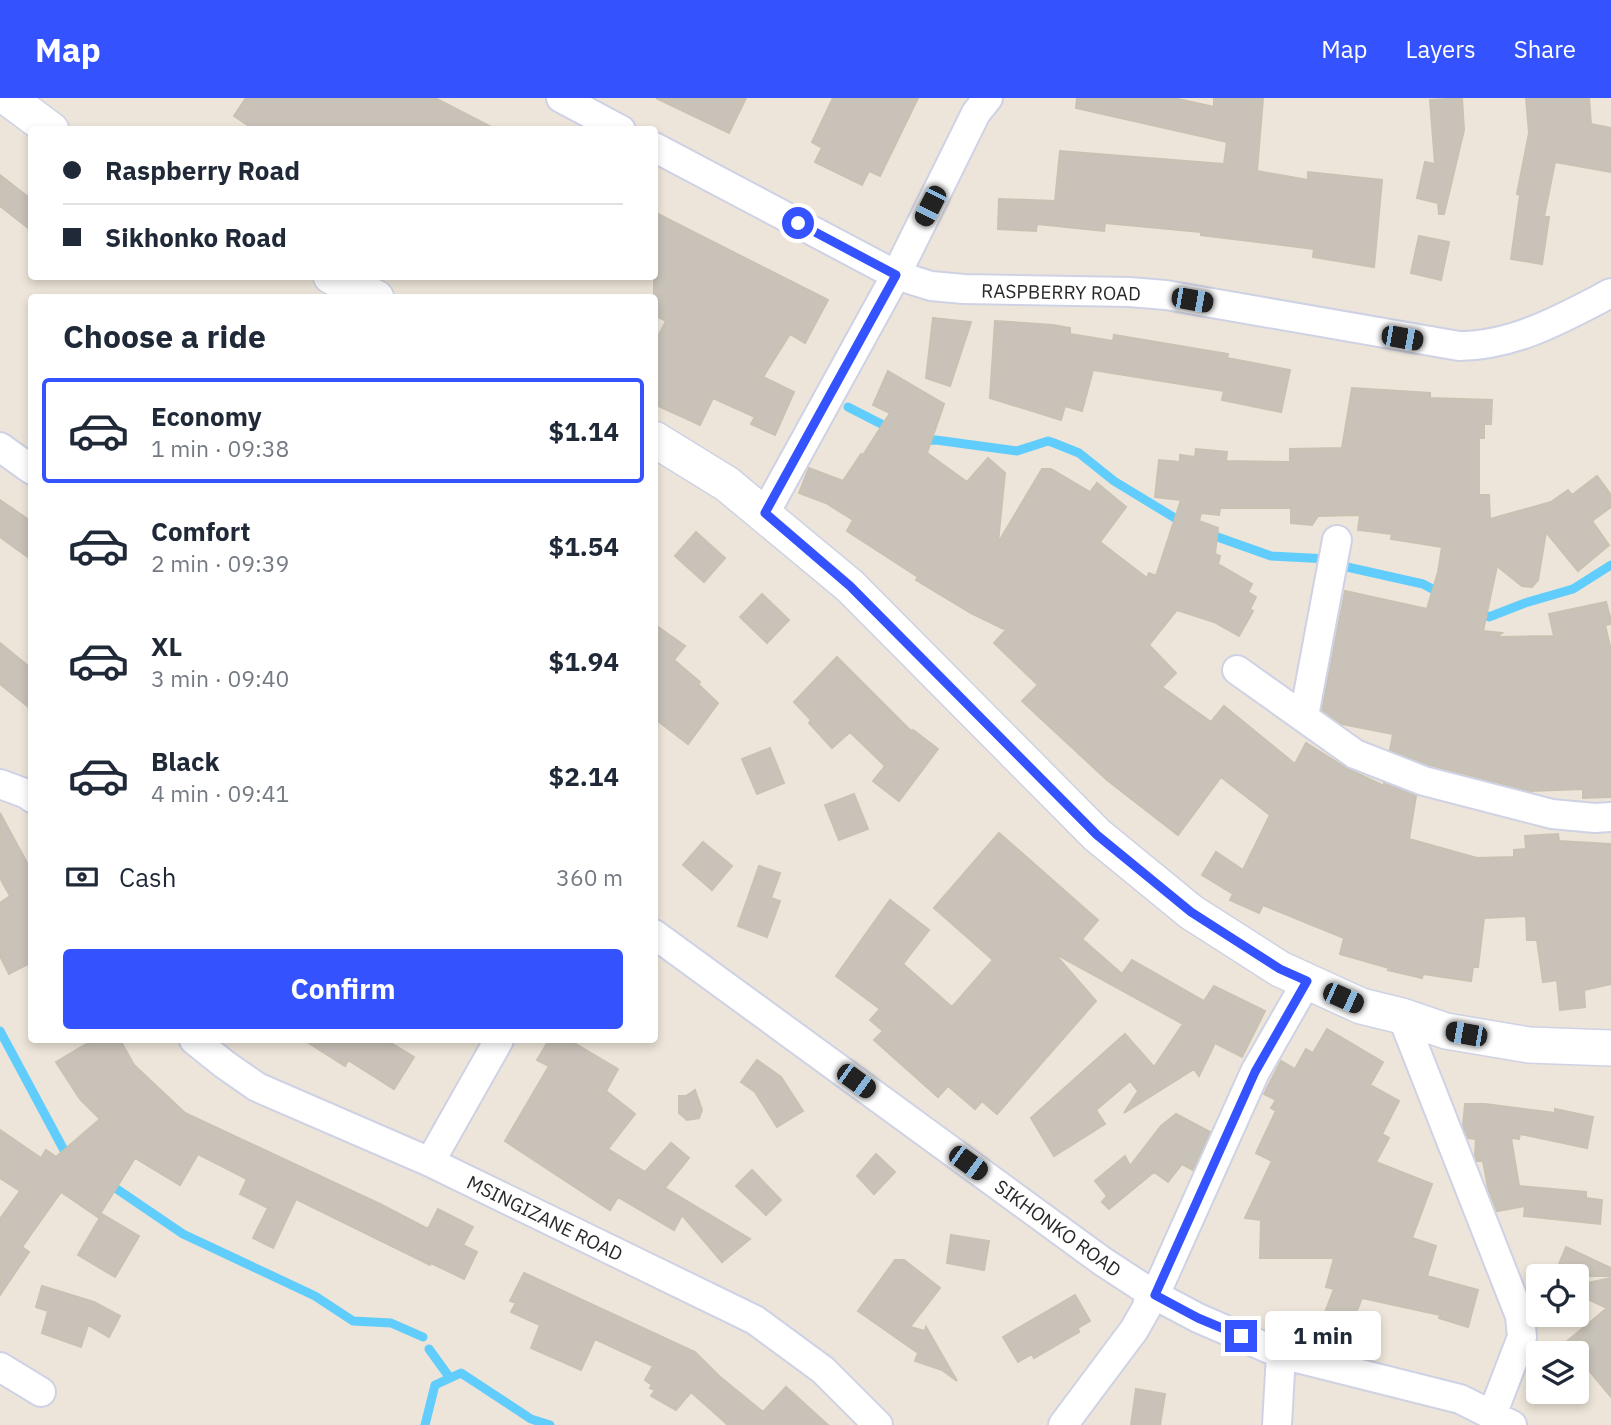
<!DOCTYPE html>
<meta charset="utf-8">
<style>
body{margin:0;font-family:"IBM Plex Sans",sans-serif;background:#f2f2f3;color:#1f2937;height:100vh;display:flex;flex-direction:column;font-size:26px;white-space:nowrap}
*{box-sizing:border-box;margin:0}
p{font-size:23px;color:#747a83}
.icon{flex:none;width:38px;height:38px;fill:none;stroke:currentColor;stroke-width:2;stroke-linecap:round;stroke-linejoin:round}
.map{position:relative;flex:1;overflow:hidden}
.drawer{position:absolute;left:28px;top:196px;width:630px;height:749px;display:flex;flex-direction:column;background:#fff;border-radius:7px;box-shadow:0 4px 10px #0003}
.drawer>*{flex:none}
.hud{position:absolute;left:28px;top:28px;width:630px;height:154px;border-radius:7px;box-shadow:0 4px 10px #0003;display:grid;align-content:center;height:154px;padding:0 35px;background:#fff}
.tools{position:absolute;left:1526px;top:1166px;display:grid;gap:14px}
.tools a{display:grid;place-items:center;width:63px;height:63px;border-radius:7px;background:#fff;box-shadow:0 4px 10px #0003;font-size:35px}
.end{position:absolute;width:32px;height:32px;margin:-16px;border:9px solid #3453ff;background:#fff;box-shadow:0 0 0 4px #fff}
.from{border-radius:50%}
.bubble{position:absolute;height:49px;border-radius:7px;background:#fff;box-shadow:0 4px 10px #0003;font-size:23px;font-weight:800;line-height:49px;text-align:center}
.car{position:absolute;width:21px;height:42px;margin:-21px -10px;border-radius:9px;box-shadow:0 0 5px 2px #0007;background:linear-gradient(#222 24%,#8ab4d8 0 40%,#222 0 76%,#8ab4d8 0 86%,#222 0)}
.hud b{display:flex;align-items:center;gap:24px;height:66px;font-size:26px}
.hud b+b{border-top:2px solid #e0e1e3}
.hud i{width:18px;height:18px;background:#1f2937}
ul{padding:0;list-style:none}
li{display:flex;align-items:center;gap:21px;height:105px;margin:0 14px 10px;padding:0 21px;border:4px solid transparent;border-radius:7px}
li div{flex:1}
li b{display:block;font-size:26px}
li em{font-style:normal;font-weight:800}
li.current{border-color:#3453ff}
li>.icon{width:63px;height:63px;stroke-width:1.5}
h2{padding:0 35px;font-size:32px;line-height:84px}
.pay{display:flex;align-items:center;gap:18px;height:77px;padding:0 35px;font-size:26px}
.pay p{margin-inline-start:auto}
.primary-button{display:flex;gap:14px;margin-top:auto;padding:14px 35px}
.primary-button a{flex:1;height:80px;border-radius:7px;background:#3453ff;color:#fff;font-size:28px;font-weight:800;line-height:80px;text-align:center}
header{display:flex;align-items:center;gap:42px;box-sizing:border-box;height:98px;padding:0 35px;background:#3453ff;color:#fff}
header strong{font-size:33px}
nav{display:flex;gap:38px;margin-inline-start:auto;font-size:24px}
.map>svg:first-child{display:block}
</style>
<header>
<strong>Map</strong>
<nav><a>Map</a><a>Layers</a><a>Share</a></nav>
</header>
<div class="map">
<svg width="1611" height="1327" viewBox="0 0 1611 1327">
<rect width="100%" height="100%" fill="#ede5d9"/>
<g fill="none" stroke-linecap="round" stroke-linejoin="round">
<path stroke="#60cdfc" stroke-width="9" d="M848,309l45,23
M922,343l14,-1 81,11 31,-10 6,2 25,10 35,28 69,42
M1209,436l62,22 57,3
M1347,469l76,17 19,10
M1477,513l12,6 36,-14 48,-14 38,-24
M0,933l65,121 6,5
M108,1085l75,51 132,62 38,25 38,2 32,14
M429,1251l21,29
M425,1327l10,-40 26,-12 70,46 19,6"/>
</g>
<path fill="#c8c2b9" stroke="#c9c2b3" stroke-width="2" d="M246,0h189l62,32h-242l-21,-14z
M656,0h90l-17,35z
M833,0h85l-38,78 -11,-5 -7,14 -47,-23 7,-14 -10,-6z
M1077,0h97l40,9v-9h49l-6,73 51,9v-8l74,8 -8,87 -61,-10 1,-8 -113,-14v-3l-96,-9 -1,8 -67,-7 -1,7 -38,-2 1,-30 56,2 5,-50 164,13 3,-22 -151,-34z
M1462,0l2,32 -20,84h-5l-1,-11 -21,-5 8,-36 10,2 -5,-64z
M1526,0h63l2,26 20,4v44l-56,-10 -11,55h5l-7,47 -31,-5 9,-64 -3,-1 12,-61z
M0,77l32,25v31l-32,-25z
M654,114l174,88 -23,43 -15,-9 -27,43 31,15 -19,43 -24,-11 4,-7 -42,-19 -13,27 -46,-21v-60l12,-23 -12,-6z
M1419,138l30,6 -8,38 -30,-7z
M933,220l38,4 -21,64 -24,-8z
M995,223l58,4 17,3v6l43,7 1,-6 114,19 -1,4 63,12 -9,42 -59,-12 2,-9 -131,-21 -11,41 -17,-5 -4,14 -71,-22z
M888,273l56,33 -17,49 40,29 21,-24 17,15 -7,70 44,-74h9l39,23 7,-9 29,24 -26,35 47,36 2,-5 7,3 25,-76 -26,-3 4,-37 21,2v-7l15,2 1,-8 31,3 -1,9 64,1v-13l52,-1 10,-60 78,5v5l62,2 -1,24h-7v14h-5v57h10l1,24 61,-17 17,-12 4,5 25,-19 14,19v12l-19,14 17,24 -31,26 -32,-39 -8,48 -6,7 -10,-1 -25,-20 -14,65 19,2 -5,4 57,-1 -5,-22 57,-12 5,19v3l-6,1 6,25v147l-28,1v-9l-53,2 -101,-26 -39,-15 3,-16 -51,-10 -20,-14 23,-119 82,18 11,-37 4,-25 -51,-8 1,-5 -34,-4 2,-15 -42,1 -6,9 -21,-2v-15h-71l-1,7 -18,-2 -2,8 19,7 -3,26 5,2 -2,8 34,20 -4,8 8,5 -6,12 3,2 -14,25 -25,-14 -37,-12 -28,35 27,28 -14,14 49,35 13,-16 71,58 11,-21 40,25 38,18v-3l32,13 -7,43 68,19 37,-1v-7l12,-1 -1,-13 33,-2 1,7 52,3v140l-27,6 1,17 -25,3 -3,-30 -14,2 -6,-42h-10l-1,-24 -42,2 -6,49h-5l-2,14 -48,-7 -1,4 -34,-8 1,-2 -49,-14 4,-16 -81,-33 -4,8 -29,-13 3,-6 -31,-19 14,-23 27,18 27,-55 -49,-38 -43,58 -71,-55 -85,-79 16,-16 -44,-42 12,-13 -35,-17 -55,-33 2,-3 -71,-46 6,-11 -27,-17 -27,-10 10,-25 34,13 18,-27 2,1 27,-42 -17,-8z
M0,402l32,22v38l-32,-23z
M696,434l29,26 -21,24 -29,-26z
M762,496l27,26 -22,23 -27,-26z
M654,526l31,22 -11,14 26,22 -2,2 20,19 -30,41 -34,-26z
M0,545l32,26v41l-32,-26z
M837,559l74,74 2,-1 25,19 -39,52 -26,-20 12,-15 -35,-34 -18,16 -23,-25 2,-3 -17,-18z
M770,650l14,35 -27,11 -15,-35z
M854,696l14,35 -29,11 -14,-35z
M0,715l32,59v90l-23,12 -9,-18v-53l10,-7 -10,-18z
M999,735l99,87 -16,19 40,35 10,-14 72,41 10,-15 51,25 -23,46 -27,-14 -16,33 -5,-7 -70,44 14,-22 -8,-10 -34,29 9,14 -51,32 -23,-38 94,-84 29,33 29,-43 -129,-71 42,48 -99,113 -15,-13 -7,8 -27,-23 -10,11 -64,-57 9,-9 -13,-11 10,-11 -44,-33 54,-76 39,30 -26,34 49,43 41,-47 -59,-52z
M703,744l29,24 -20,24 -29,-25z
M759,768l21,7 -9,25 9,3 -13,36 -29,-11z
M1327,931l56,33 -13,23 29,16 -17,33 7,4 -13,24 56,22 -20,54 24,8 -9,30 51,14 -10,37 -29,-9 1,-3 -78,-17 -11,27 -27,-10 10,-26 -8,-2 8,-29h-74l1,-38 -16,-2 27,-57 -16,-8 20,-42 -5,-3 5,-8 -12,-6 17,-33 14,8 11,-20 7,4z
M93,942h27l14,25 51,48 195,91 48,25 10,-20 35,18 -10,18 14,7 -13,27 -33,-16 -1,2 -134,-66 -23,49 -20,-10 15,-30 -28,-14 7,-15 -49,-25 -18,31 -45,-27 -37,59 -37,-25 -39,55 7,5 -29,43v-76l20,-28 -20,-13v-48l41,28 5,-8 10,7 44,-38 -20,-20 -24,-37z
M304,942h82l28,17 -20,32 -46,-29 -3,6z
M549,942h20l49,29 -12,22 29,23 -27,35 37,23 26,-29 18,15 -24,30 85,51 -28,23 -40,-47 -8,15 -56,-33 -8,13 -105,-69 44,-75 -12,-6z
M757,962l24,17 22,34 -26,16 -22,-35 -14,-10z
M695,992l7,20 -3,8 -12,2 -8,-7v-17h7z
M1465,1006h20l70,9v-4l38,8 -6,31 -67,-14 -1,5 -8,-1 8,48 67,6v6l16,2 -2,24 -76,-8 1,-10 -28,5 -9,-23 -5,-27h-6l-2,-6 1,-16 -8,-1 -5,-12z
M1176,1016l34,18 -17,38 -11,-6 -14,18 -14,-10 -45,37 -7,-7 5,-6 -12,-15 30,-25 5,10 31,-40z
M876,1056l19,18 -21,22 -17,-18z
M752,1072l29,30 -15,15 -30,-29z
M102,1116l37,22 -24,41 -37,-22z
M951,1137l38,6 -5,29 -37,-7z
M1566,1149l45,21v8h-57z
M895,1162h9l36,28 -30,39 15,4 1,-4 31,54 -15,-11 -27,-9 3,-8 -60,-42z
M524,1175l171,79 24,24 44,36 23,-25 42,38h-100l-37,-33 -15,18 -25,-14 4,-6 -5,-2 2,-3 -7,-5 8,-14 -58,-27 -14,31 -50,-22 9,-23 -29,-13 5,-9 -6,-2z
M1611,1180v119l-29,-35 -2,2 -3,-5v-6h-6l-7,-9 43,-36 -30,-14v-9z
M42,1188l52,16 26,14 -11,21 -21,-12 -7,22 -39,-14 6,-22 -12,-4z
M1075,1197l15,26 -12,7 1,4 -45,26 -2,-4 -14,8 -15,-25z
M1136,1291l29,5 -5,31h-29z"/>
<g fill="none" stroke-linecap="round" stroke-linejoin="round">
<defs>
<path id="minor" d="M561,0l60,32
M654,49l242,128 35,11 33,3 165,3 37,3 293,51c55,0 104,-28 152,-53
M0,349l32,23
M765,415l131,-238 80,-162 12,-15
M1237,572l118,84 69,27 128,33 43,4 16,-1
M1304,618l33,-176
M0,686l27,10 5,4
M654,836l448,327 49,32 47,25 83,36 179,45 52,26
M1402,918l118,300 2,21 -30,78
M194,942l30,24 33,23 173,75 325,158 68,50 55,55
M430,1064l69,-122
M1155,1197l100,-223 52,-91
M0,1269l41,25
M1063,1327l71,-95 12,-21 5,-16
M1277,1327l4,-71"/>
<path id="tertiary" d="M8,0l43,32
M331,178l45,22
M654,341l73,45 123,102 247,249 94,77 89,57 81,37 41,10 44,15 83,14 82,3"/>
</defs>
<use href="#minor" stroke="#ced2e4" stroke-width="32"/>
<use href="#tertiary" stroke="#ced2e4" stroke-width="38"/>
<use href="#minor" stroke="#fff" stroke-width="28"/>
<use href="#tertiary" stroke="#fff" stroke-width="35"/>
</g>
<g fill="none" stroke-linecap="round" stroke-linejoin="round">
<path stroke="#3453ff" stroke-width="9" d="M798,125l98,52 -131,238 85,73 247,249 94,77 89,57 27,12 -52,91 -100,223 43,23 43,18"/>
</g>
<g text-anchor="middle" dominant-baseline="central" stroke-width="7" stroke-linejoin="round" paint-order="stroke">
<g font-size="19" fill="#292929" stroke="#fff">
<text transform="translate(1061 194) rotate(1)">RASPBERRY ROAD</text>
<text transform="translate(545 1120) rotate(26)">MSINGIZANE ROAD</text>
<text transform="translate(1058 1130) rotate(36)">SIKHONKO ROAD</text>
</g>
</g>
</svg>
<div class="tools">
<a><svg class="icon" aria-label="locate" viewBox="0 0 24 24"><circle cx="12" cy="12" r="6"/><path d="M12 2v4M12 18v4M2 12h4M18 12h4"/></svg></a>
<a><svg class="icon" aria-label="layers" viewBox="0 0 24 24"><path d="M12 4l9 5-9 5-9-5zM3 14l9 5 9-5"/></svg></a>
</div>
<i class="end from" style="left:798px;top:125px"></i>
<i class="end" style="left:1241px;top:1238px"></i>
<div class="bubble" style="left:1265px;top:1213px;width:116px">1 min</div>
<i class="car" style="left:930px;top:108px;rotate:207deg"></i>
<i class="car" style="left:1192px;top:202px;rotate:100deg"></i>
<i class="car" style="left:1402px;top:240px;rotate:100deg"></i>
<i class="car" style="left:1343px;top:900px;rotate:114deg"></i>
<i class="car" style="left:1466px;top:936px;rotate:280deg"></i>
<i class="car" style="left:856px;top:983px;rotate:126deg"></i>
<i class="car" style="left:968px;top:1065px;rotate:126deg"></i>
<div class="hud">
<b><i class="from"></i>Raspberry Road</b>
<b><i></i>Sikhonko Road</b>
</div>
<section class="drawer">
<h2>Choose a ride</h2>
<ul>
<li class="current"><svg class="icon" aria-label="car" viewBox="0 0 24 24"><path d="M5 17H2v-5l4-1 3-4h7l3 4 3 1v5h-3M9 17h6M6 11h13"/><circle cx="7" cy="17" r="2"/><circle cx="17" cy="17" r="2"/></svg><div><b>Economy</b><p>1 min · 09:38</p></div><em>$1.14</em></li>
<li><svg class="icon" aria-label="car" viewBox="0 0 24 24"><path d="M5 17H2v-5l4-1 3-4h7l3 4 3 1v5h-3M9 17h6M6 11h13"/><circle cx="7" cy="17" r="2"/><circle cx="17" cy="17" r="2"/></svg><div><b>Comfort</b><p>2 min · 09:39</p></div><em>$1.54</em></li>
<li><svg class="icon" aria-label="car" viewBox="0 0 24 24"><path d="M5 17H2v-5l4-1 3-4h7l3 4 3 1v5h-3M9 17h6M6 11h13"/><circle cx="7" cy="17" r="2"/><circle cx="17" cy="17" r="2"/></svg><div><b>XL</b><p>3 min · 09:40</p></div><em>$1.94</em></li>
<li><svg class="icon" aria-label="car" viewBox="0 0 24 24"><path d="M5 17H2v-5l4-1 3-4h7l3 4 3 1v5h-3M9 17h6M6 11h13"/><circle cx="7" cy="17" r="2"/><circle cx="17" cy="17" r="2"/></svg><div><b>Black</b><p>4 min · 09:41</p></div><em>$2.14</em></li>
</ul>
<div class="pay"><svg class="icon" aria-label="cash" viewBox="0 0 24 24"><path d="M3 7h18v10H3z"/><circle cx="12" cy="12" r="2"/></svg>Cash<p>360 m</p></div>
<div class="primary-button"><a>Confirm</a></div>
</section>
</div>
